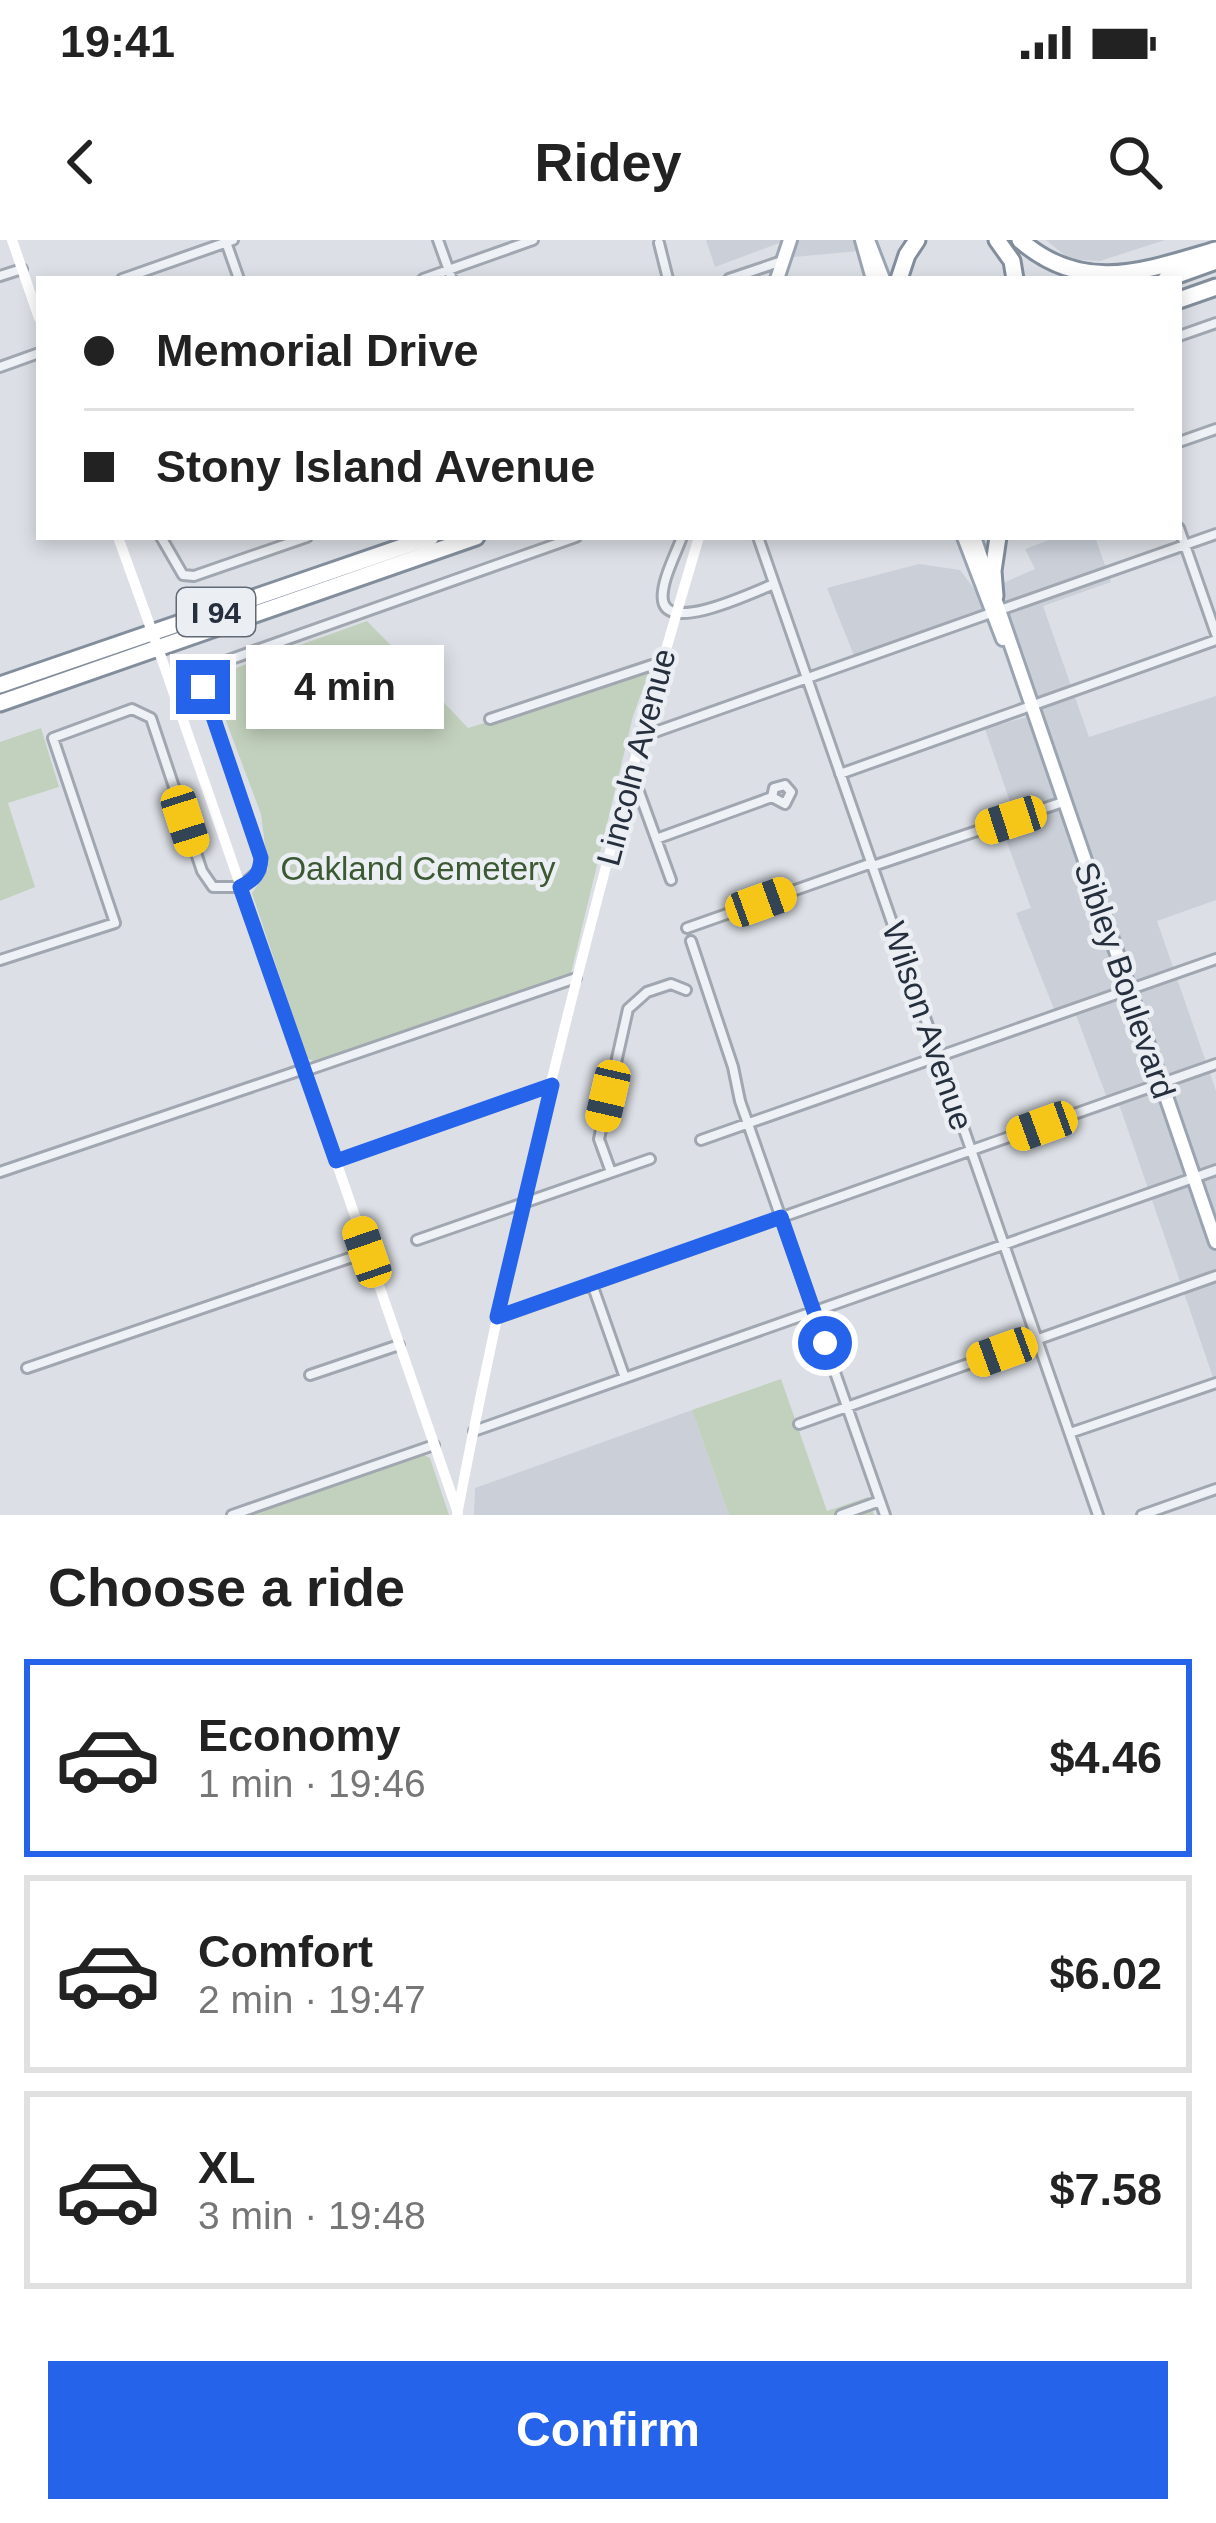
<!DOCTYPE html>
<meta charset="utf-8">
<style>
body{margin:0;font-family:Helvetica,sans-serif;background:#f2f2f2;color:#222;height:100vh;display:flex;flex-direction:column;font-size:45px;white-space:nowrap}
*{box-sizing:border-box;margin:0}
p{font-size:39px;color:#767676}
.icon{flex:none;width:66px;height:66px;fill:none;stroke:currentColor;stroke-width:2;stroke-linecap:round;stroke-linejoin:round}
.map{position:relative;height:1275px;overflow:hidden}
.drawer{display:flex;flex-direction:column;background:#fff;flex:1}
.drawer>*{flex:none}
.banner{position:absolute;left:36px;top:36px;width:1146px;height:264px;border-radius:0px;box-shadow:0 6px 18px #0003;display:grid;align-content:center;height:264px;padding:0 48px;background:#fff}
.end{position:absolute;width:54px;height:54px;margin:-27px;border:15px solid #2563eb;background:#fff;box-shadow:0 0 0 6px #fff}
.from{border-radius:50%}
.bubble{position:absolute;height:84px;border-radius:0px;background:#fff;box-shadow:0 6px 18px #0003;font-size:39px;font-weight:600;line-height:84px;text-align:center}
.car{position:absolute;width:36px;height:72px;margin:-36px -18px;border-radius:15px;box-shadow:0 0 9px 3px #0007;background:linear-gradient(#f5c518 24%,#345 0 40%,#f5c518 0 76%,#345 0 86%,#f5c518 0)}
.banner b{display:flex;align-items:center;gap:42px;height:114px;font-size:45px}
.banner b+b{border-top:3px solid #e0e0e0}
.banner i{width:30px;height:30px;background:#222}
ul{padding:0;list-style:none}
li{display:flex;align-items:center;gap:36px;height:198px;margin:0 24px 18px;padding:0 24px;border:6px solid #e0e0e0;border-radius:0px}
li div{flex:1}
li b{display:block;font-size:45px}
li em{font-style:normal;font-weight:600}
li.active{border-color:#2563eb}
li>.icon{width:108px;height:108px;stroke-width:1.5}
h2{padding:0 48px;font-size:54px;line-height:144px}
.button{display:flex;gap:24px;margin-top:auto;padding:24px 48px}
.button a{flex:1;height:138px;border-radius:0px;background:#2563eb;color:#fff;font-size:48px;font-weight:600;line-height:138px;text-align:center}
.status{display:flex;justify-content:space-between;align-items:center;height:84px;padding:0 60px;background:#fff;direction:ltr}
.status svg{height:33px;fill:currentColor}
header{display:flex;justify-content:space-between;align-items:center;height:156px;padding:0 48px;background:#fff;font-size:54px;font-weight:600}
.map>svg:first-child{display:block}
</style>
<div class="status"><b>19:41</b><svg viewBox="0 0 49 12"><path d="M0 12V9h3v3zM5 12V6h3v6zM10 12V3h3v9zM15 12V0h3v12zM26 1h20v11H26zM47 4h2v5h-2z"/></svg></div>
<header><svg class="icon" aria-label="back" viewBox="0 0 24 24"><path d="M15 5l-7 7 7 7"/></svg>Ridey<svg class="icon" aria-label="search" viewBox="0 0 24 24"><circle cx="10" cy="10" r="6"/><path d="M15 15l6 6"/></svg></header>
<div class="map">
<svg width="1216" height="1275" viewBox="0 0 1216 1275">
<rect width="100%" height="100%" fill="#dce0e6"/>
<path fill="#cacfd8" d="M706,0h148l5,11 -65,6 -12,-15 -67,25z
M1046,0h119l-65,21 -31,-2z
M1057,297h38l16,45 -68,24 46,131 127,-41v204l-59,21 59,170v295l-96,-279 -13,-9 -31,-83 -17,7 -43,-109 15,-5 -29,-80 15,-6 -32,-93 58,-17 -39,-105 -149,51 -28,-70 92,-24 41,6 18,24 57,-25 -10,-20z
M692,1170l37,105h-255l1,-27z"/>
<path fill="#c2d1bd" d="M367,381l49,50 13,2 3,17 36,38 181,-56 -16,44 -62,257 -255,89 -9,-4 -55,-165 16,-23 -7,-56 -50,-133 22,-12z
M41,488l18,59 -51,16 27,84 -35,14v-159z
M781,1139l46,132 41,-14 6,18h-145l-37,-105z
M424,1215l6,3 19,57h-208z"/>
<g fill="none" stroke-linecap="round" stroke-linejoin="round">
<defs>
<path id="street" d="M438,0l14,39
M226,2l13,37
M659,3l9,36
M0,36l22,-7
M122,39l111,-39
M423,39l110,-39
M729,39l53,-18
M1179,96l37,-13
M0,127l39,-14
M1179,202l37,-13
M1179,288l37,106
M161,297l22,38 11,1 113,-39
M682,297c-6,17 -22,46 -19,64 6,32 91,-9 111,-17
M758,297l340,978
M1000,370l216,-76
M490,479l171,-57
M641,497l350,-124
M840,534l376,-134
M626,550l13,2 32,88
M656,599l116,-42 2,-9 11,-3 6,7 -6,12 -13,-7
M873,626l190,-64
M687,688l185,-65
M691,701l42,126 7,34 145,414
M0,720l115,-37 -62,-185 79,-29 19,9 51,153 11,16h27l20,-17 1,-12 -58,-171 3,-19 370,-131
M305,831l271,-93
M701,900l515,-181
M336,921l214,-75
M0,932l304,-103
M611,932l-12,-33 29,-130 19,-17 24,-8 15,6
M417,1000l233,-81
M592,1044l33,94
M499,1077l717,-253
M27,1128l340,-116
M310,1135l89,-30
M799,1184l417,-148
M474,1191l742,-261
M1070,1193l146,-50
M232,1275l202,-70
M841,1275l39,-14
M1142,1275l74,-26"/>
<path id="primary" d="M862,0l11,39
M868,0l15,39
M777,39l13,-39
M964,297l39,102
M974,297l242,705"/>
<path id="highway" d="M997,0l15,21 3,18
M1020,0c63,55 124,31 196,10
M899,39l8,-24 10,-15
M1166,39l50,-18
M1179,60l37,-13
M995,356l-2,-25 5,-34
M0,445l431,-148
M0,463l476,-166"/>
</defs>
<use href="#street" stroke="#a1a7b0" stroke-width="14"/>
<use href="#primary" stroke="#9ba5b2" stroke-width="18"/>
<use href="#highway" stroke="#838e9d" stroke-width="21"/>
<use href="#street" stroke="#eef1f5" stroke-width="8"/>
<path stroke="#fff" stroke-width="10" d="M12,0l27,78
M118,297l27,75
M166,431l292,842
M457,1275c63,-330 146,-656 242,-978"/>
<use href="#primary" stroke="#fff" stroke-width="12"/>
<use href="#highway" stroke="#fff" stroke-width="15"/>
<path stroke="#fff" stroke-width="10" d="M145,372l21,59"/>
</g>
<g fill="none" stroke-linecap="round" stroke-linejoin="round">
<path stroke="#2563eb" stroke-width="15" d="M203,447l58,171c-1,16 -7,22 -21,29l96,274 216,-76 -55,232 284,-100 44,126"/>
</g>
<g text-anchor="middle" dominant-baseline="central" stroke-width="9" stroke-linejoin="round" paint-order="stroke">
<rect fill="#ebeff4" stroke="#606974" stroke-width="3" x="177" y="348" width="78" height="48" rx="9"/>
<g font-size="30" font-weight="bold" fill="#252f3d">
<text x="216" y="372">I 94</text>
</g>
<g font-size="33" fill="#252f3d" stroke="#ebeff4">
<text transform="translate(636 517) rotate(-75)">Lincoln Avenue</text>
<text transform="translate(1125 740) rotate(71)">Sibley Boulevard</text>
<text transform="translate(928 786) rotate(71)">Wilson Avenue</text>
</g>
<g font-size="33" fill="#3b5932" stroke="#ebeff4">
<text x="418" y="628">Oakland Cemetery</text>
</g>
</g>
</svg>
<i class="end from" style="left:825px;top:1103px"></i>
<i class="end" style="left:203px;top:447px"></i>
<div class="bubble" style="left:246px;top:405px;width:198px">4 min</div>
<i class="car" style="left:1011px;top:580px;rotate:252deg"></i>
<i class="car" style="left:185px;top:581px;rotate:162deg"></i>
<i class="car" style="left:761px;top:662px;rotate:70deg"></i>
<i class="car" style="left:608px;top:856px;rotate:193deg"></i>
<i class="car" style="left:1042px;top:886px;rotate:250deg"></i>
<i class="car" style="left:367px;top:1012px;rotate:341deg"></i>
<i class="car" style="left:1002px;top:1112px;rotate:250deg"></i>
<div class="banner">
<b><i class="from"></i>Memorial Drive</b>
<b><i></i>Stony Island Avenue</b>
</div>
</div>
<section class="drawer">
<h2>Choose a ride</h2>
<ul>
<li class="active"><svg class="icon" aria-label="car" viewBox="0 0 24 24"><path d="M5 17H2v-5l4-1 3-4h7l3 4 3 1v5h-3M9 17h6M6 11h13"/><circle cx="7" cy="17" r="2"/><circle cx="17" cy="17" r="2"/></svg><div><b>Economy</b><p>1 min · 19:46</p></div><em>$4.46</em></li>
<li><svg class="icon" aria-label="car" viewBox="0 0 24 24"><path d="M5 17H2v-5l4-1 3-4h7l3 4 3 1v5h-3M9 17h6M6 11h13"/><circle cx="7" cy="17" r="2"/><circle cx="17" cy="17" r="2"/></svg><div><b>Comfort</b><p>2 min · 19:47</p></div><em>$6.02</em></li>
<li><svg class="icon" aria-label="car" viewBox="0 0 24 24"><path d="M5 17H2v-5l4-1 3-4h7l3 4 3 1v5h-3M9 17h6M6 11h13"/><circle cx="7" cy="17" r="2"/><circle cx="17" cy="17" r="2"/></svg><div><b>XL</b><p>3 min · 19:48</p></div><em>$7.58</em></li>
</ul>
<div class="button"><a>Confirm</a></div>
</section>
